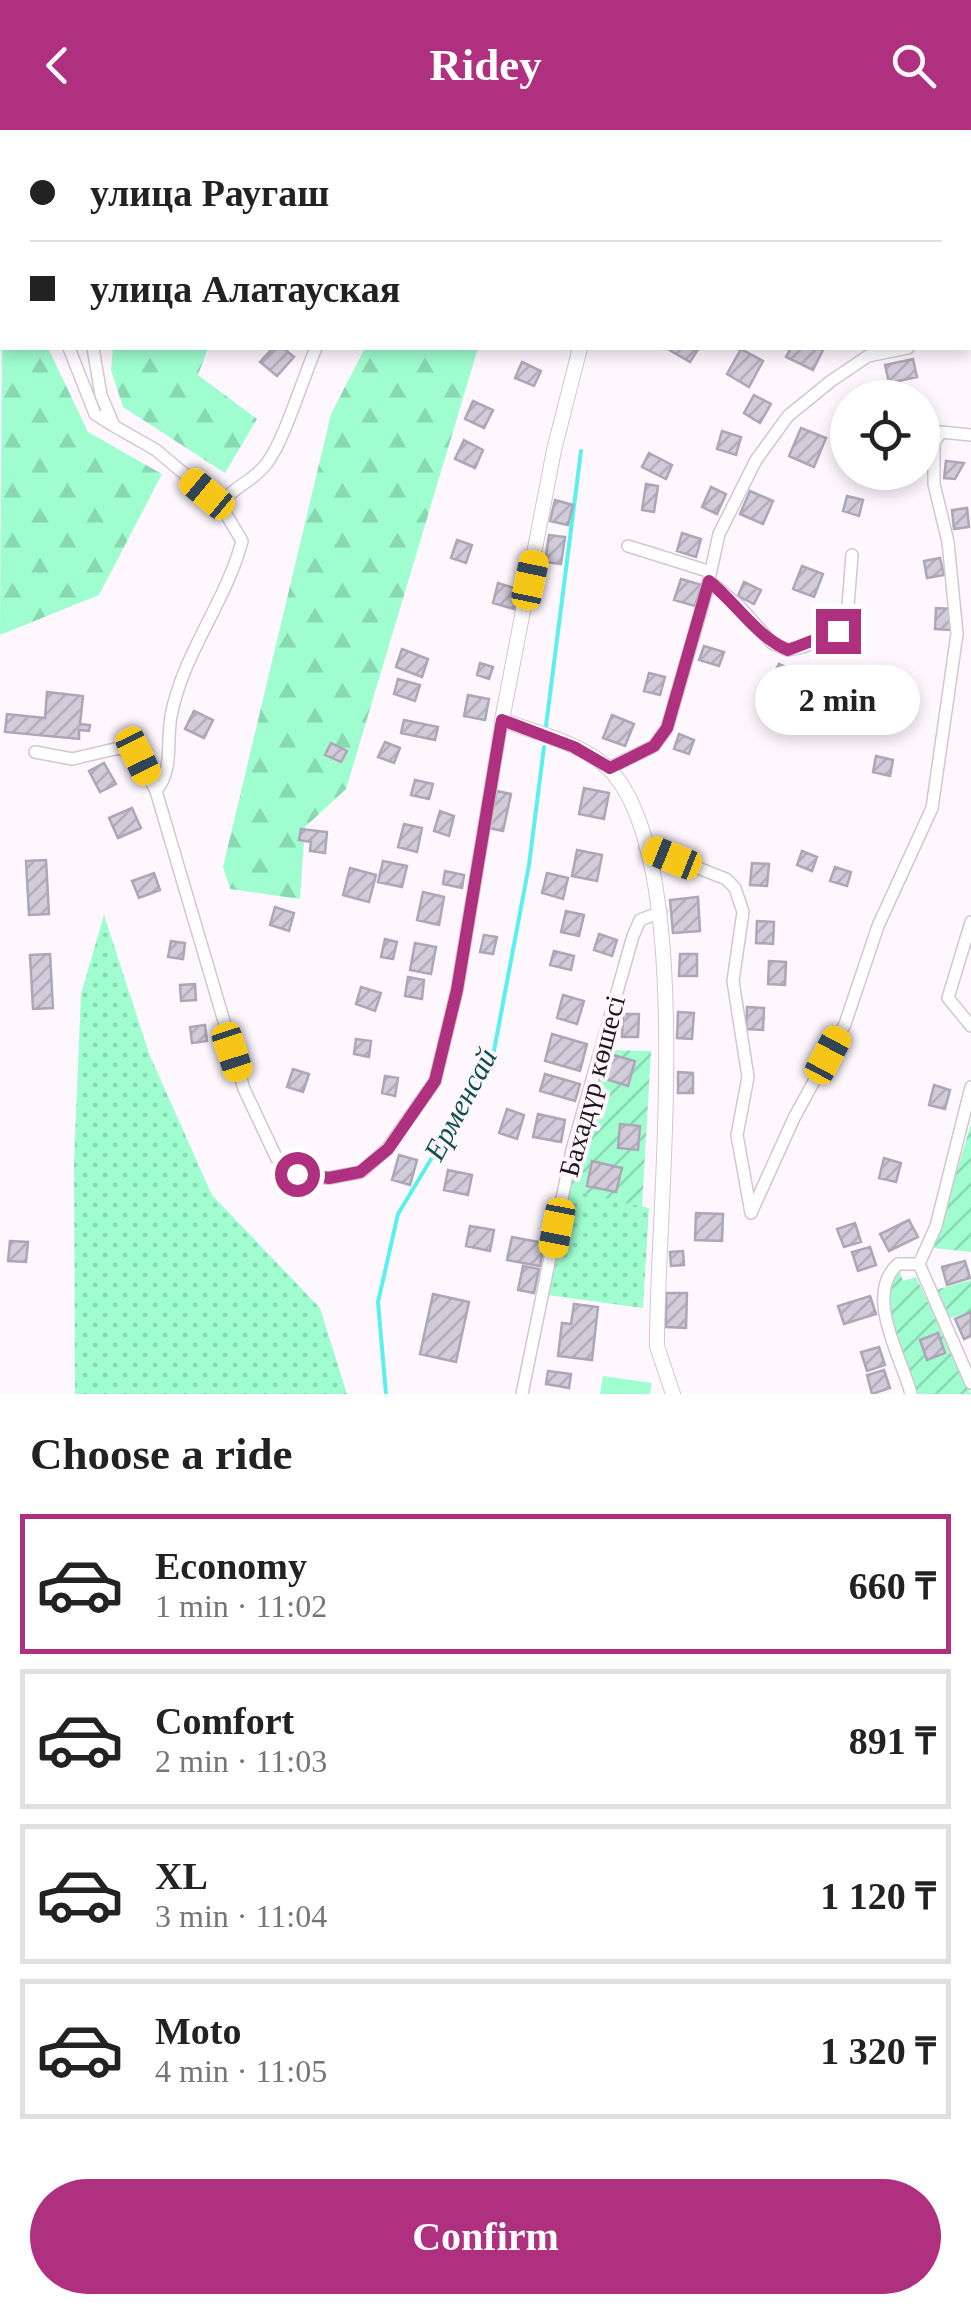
<!DOCTYPE html>
<meta charset="utf-8">
<style>
body{margin:0;font-family:"Times New Roman",serif;background:#f2f2f2;color:#222;height:100vh;display:flex;flex-direction:column;font-size:38px;white-space:nowrap}
*{box-sizing:border-box;margin:0}
p{font-size:32px;color:#767676}
.icon{flex:none;width:55px;height:55px;fill:none;stroke:currentColor;stroke-width:2;stroke-linecap:round;stroke-linejoin:round}
.map{position:relative;height:1264px;overflow:hidden}
.drawer{display:flex;flex-direction:column;background:#fff;flex:1}
.drawer>*{flex:none}
.top-card{position:absolute;left:0px;top:0px;width:972px;height:220px;box-shadow:0 5px 15px #0003;display:grid;align-content:center;height:220px;padding:0 30px;background:#fff}
.buttons{position:absolute;left:830px;top:250px;display:grid;gap:20px}
.buttons a{display:grid;place-items:center;width:110px;height:110px;border-radius:50%;background:#fff;box-shadow:0 5px 15px #0003;font-size:50px}
.end{position:absolute;width:45px;height:45px;margin:-22px;border:12px solid #af307f;background:#fff;box-shadow:0 0 0 5px #fff}
.from{border-radius:50%}
.bubble{position:absolute;height:70px;border-radius:35px;background:#fff;box-shadow:0 5px 15px #0003;font-size:32px;font-weight:700;line-height:70px;text-align:center}
.car{position:absolute;width:30px;height:60px;margin:-30px -15px;border-radius:12px;box-shadow:0 0 8px 2px #0007;background:linear-gradient(#f5c518 24%,#345 0 40%,#f5c518 0 76%,#345 0 86%,#f5c518 0)}
.top-card b{display:flex;align-items:center;gap:35px;height:95px;font-size:38px}
.top-card b+b{border-top:2px solid #e0e0e0}
.top-card i{width:25px;height:25px;background:#222}
ul{padding:0;list-style:none}
li{display:flex;align-items:center;gap:30px;height:140px;margin:0 20px 15px;padding:0 10px;border:5px solid #e0e0e0;border-radius:0px}
li div{flex:1}
li b{display:block;font-size:38px}
li em{font-style:normal;font-weight:700}
li.on{border-color:#af307f}
li>.icon{width:90px;height:90px;stroke-width:1.5}
h2{padding:0 30px;font-size:45px;line-height:120px}
.action{display:flex;gap:20px;margin-top:auto;padding:20px 30px}
.action a{flex:1;height:115px;border-radius:60px;background:#af307f;color:#fff;font-size:40px;font-weight:700;line-height:115px;text-align:center}
header{display:flex;justify-content:space-between;align-items:center;height:130px;padding:0 30px;background:#af307f;color:#fff;font-size:45px;font-weight:700}
.map>svg:first-child{display:block}
</style>
<header><svg class="icon" aria-label="back" viewBox="0 0 24 24"><path d="M15 5l-7 7 7 7"/></svg>Ridey<svg class="icon" aria-label="search" viewBox="0 0 24 24"><circle cx="10" cy="10" r="6"/><path d="M15 15l6 6"/></svg></header>
<div class="map">
<svg width="971" height="1264" viewBox="0 0 971 1264">
<defs>
<pattern id="grass-dots" width="8" height="8" patternUnits="userSpaceOnUse" patternTransform="scale(2.5)"><rect width="8" height="8" fill="#9ffdd0"/><path d="M2 2h.1M6 6h.1" fill="none" stroke="#88d8b2" stroke-width="1.8" stroke-linecap="round"/></pattern>
<pattern id="forest-firs" width="22" height="20" patternUnits="userSpaceOnUse" patternTransform="scale(2.5)"><rect width="22" height="20" fill="#9ffdd0"/><path d="M5 1l3.5 6h-7zM16 11l3.5 6h-7z" fill="#88d8b2"/></pattern>
<pattern id="garden-furrows" width="10" height="10" patternUnits="userSpaceOnUse" patternTransform="scale(2.5)"><rect width="10" height="10" fill="#9ffdd0"/><path d="M-1 1l2-2M0 10L10 0M9 11l2-2" fill="none" stroke="#88d8b2"/></pattern>
<pattern id="building-hatch" width="6" height="6" patternUnits="userSpaceOnUse" patternTransform="scale(2.5)"><rect width="6" height="6" fill="#d1cbda"/><path d="M-1 1l2-2M0 6l6-6M5 7l2-2" fill="none" stroke="#b3aeba"/></pattern>
</defs>
<rect width="100%" height="100%" fill="#fff7fe"/>
<path fill="url(#grass-dots)" d="M104,785l46,141 62,139 108,113 27,86h-272l-1,-232 7,-168z
M568,1059l81,19 -6,100 -96,-13z"/>
<path fill="url(#forest-firs)" d="M2,208v10h46l40,84 74,42 -63,121 -99,40z
M113,218h95l-10,27 59,44 -32,54 -102,-66 -12,-37z
M365,218h113l-132,441 -41,38 -5,72 -70,-10 -7,-22 108,-453z"/>
<path fill="url(#garden-furrows)" d="M606,920l45,1 -9,156 -74,-18z
M971,994v128l-37,-4z
M899,1139l4,12 13,-4 55,117h-53c-13,-39 -42,-86 -19,-125z
M971,1150v32l-24,7 -12,-29z"/>
<path fill="#9ffdd0" d="M603,1246l49,7 -2,11h-50z"/>
<g fill="none" stroke-linecap="round" stroke-linejoin="round">
<path stroke="#59f0f2" stroke-width="4" d="M546,596l35,-275
M386,1264l-8,-92 20,-88 95,-158 36,-191 15,-118"/>
</g>
<path fill="url(#building-hatch)" stroke="#aca7b6" stroke-width="2.5" d="M273,218h10l11,9 -17,19 -17,-14z
M666,218h33l-9,14z
M791,218h27l5,2 -10,20 -27,-13z
M741,219l22,12 -14,26 -22,-13z
M913,229l4,18 -28,6 -4,-18z
M522,232l19,9 -7,15 -19,-8z
M754,265l17,9 -11,19 -16,-10z
M473,271l20,9 -9,18 -19,-9z
M801,298l25,10 -12,29 -25,-11z
M722,301l19,6 -5,18 -19,-6z
M464,310l19,10 -8,18 -20,-9z
M649,323l23,12 -6,14 -24,-12z
M946,331l18,2 -9,16 -11,-1z
M646,354l12,2 -4,26 -12,-2z
M711,357l15,7 -9,20 -15,-7z
M750,361l23,10 -10,23 -23,-10z
M847,366l16,4 -4,16 -16,-5z
M555,370l18,5 -5,20 -18,-4z
M967,378l2,19 -15,2 -2,-19z
M682,403l19,6 -5,18 -19,-6z
M549,405l16,2 -4,27 -16,-2z
M457,410l15,5 -6,18 -15,-5z
M940,428l4,17 -17,3 -3,-17z
M802,436l21,8 -9,23 -21,-8z
M681,449l21,6 -7,21 -21,-6z
M744,452l17,8 -7,14 -16,-8z
M498,453l22,7 -6,19 -21,-6z
M936,478l16,1 -1,21 -16,-1z
M704,516l20,6 -5,14 -20,-6z
M402,519l26,10 -6,18 -26,-10z
M480,533l13,4 -4,12 -12,-4z
M779,534l13,6 -10,20 -13,-6z
M649,543l16,4 -5,18 -16,-4z
M398,549l22,6 -5,16 -21,-7z
M47,562l36,4 -3,28 10,1 -1,6 -10,-1v9l-74,-7 2,-18 38,4z
M468,565l21,4 -4,21 -21,-4z
M194,581l19,9 -9,18 -19,-9z
M612,585l22,9 -9,22 -22,-8z
M404,590l34,7 -3,13 -34,-7z
M679,604l15,6 -5,14 -15,-5z
M385,612l15,6 -6,15 -16,-6z
M331,613l16,8 -6,11 -16,-7z
M876,626l17,4 -3,16 -17,-4z
M104,633l12,21 -16,8 -11,-21z
M415,650l18,4 -4,15 -18,-4z
M584,658l25,5 -5,26 -25,-5z
M497,661l14,3 -8,37 -14,-3z
M132,678l9,20 -23,10 -9,-20z
M440,681l14,5 -5,20 -15,-5z
M404,694l18,4 -5,24 -19,-5z
M301,699l26,3 -2,21 -15,-2 1,-9 -12,-2z
M577,720l25,5 -5,26 -25,-5z
M802,721l15,6 -5,14 -15,-6z
M46,730l3,54 -20,1 -3,-54z
M383,731l24,5 -5,21 -24,-5z
M752,733l17,1 -2,22 -17,-1z
M835,737l16,5 -4,14 -17,-5z
M350,738l26,7 -7,27 -26,-7z
M445,741l19,4 -2,13 -19,-4z
M154,743l6,17 -21,8 -7,-17z
M547,743l21,5 -5,21 -21,-6z
M423,762l21,5 -5,28 -22,-5z
M698,767l2,34 -27,2 -3,-33z
M275,777l19,6 -5,18 -19,-6z
M566,781l18,4 -5,21 -18,-4z
M757,791l17,1 -1,22 -17,-1z
M599,804l18,6 -5,16 -18,-6z
M484,805l13,2 -4,17 -13,-2z
M385,809l12,3 -4,17 -12,-2z
M171,811l14,2 -2,16 -15,-2z
M415,813l21,4 -5,27 -21,-4z
M554,821l20,5 -3,14 -21,-5z
M50,824l3,54 -20,1 -3,-54z
M680,824h17v22h-18z
M769,831l17,1 -1,23 -17,-1z
M408,847l16,3 -2,19 -17,-3z
M195,854l1,16 -15,1 -1,-16z
M361,857l20,6 -6,18 -19,-7z
M563,865l21,6 -7,23 -20,-6z
M747,877l17,1 -1,22 -17,-1z
M678,882l16,1 -2,26 -15,-1z
M623,884h16l-1,23h-16z
M205,895l2,16 -15,2 -2,-16z
M552,904l35,10 -7,27 -35,-10z
M356,909l15,2 -2,16 -15,-3z
M613,925l22,6 -7,25 -23,-7z
M293,939l16,5 -6,18 -16,-5z
M678,942l15,1v20h-15z
M545,944l35,10 -5,17 -35,-10z
M385,946l13,2 -3,18 -13,-3z
M934,955l16,5 -5,19 -16,-4z
M507,979l17,6 -7,24 -18,-6z
M538,984l27,6 -4,22 -28,-5z
M620,994l20,2 -2,24 -20,-2z
M399,1025l18,5 -7,25 -18,-5z
M884,1028l17,5 -5,19 -17,-4z
M592,1031l30,7 -6,24 -29,-6z
M448,1040l24,5 -4,20 -24,-5z
M696,1083l27,1 -1,27 -27,-1z
M909,1090l9,17 -29,14 -9,-17z
M855,1093l6,19 -17,5 -7,-18z
M470,1096l24,4 -4,21 -24,-5z
M512,1107l32,6 -4,23 -33,-6z
M10,1111l18,1 -2,20 -18,-1z
M870,1117l6,18 -18,6 -6,-19z
M683,1121l1,14 -13,1 -1,-14z
M965,1131l5,17 -23,7 -5,-18z
M523,1136l16,3 -5,24 -16,-3z
M666,1163h21l-1,35 -20,-1z
M433,1164l36,8 -13,60 -36,-8z
M870,1166l6,18 -32,10 -6,-18z
M574,1174l24,3 -6,53 -34,-4 4,-33 9,1z
M971,1182v24l-7,3 -9,-20z
M938,1203l7,20 -18,7 -7,-20z
M879,1217l6,18 -18,6 -6,-19z
M884,1240l6,18 -18,6 -5,-19z
M548,1241l23,3 -2,14 -23,-4z"/>
<g fill="none" stroke-linecap="round" stroke-linejoin="round">
<defs>
<path id="minor" d="M122,2v-2
M323,2v-2
M970,68l1,-1
M0,113l2,2
M970,206h1
M69,218l26,66 19,12
M93,218l8,47 13,31 42,24 64,54 22,37c-16,61 -59,112 -71,175 -5,28 3,53 -15,75
M220,374c13,-17 34,-23 47,-41 17,-22 36,-85 49,-115
M628,416l83,26
M709,451l30,25 33,37 16,7 15,-3 36,-16 8,-13 5,-63
M35,622l37,7 47,-11 19,8 18,35 88,298 33,70 20,16 32,3 32,-6 26,-23 48,-68 22,-91 45,-270
M609,638l45,-22 13,-18 39,-135 13,-59 37,-74 32,-44 43,-35 37,-25 40,-8
M645,717l81,32 9,9 8,24 -10,69 15,96 -11,58 14,78 43,-95 51,-94 33,-98 54,-118 25,-174 -9,-92 -14,-58v-41l7,-11 30,3
M971,792l-23,76 23,28
M971,957l-35,139 -17,38 52,119
M522,1264l50,-244 61,-214 7,-16 21,-8
M911,1264c-9,-36 -48,-99 -13,-130h21"/>
<path id="tertiary" d="M706,2l1,-2
M580,218l-26,102 -52,270c34,13 84,24 109,51 87,95 45,443 46,575l16,48"/>
</defs>
<use href="#minor" stroke="#d3c6d2" stroke-width="14"/>
<use href="#tertiary" stroke="#d3c6d2" stroke-width="16"/>
<use href="#minor" stroke="#fff" stroke-width="11"/>
<use href="#tertiary" stroke="#fff" stroke-width="14"/>
</g>
<g fill="none" stroke-linecap="round" stroke-linejoin="round">
<path stroke="#af307f" stroke-width="12" d="M297,1044l32,4 31,-6 28,-23 47,-68 22,-91 45,-270 72,27 36,21 44,-22 13,-18 42,-147c27,22 47,55 79,69l50,-19"/>
</g>
<g text-anchor="middle" dominant-baseline="central" stroke-width="8" stroke-linejoin="round" paint-order="stroke">
<g font-size="28" fill="#1c171c" stroke="#fff7fe">
<text transform="translate(592 956) rotate(-75)">Бахадүр көшесі</text>
</g>
<g font-size="30" font-style="italic" fill="#0b4f50" stroke="#fff7fe">
<text transform="translate(460 974) rotate(-62)">Ерменсай</text>
</g>
</g>
</svg>
<div class="buttons">
<a><svg class="icon" aria-label="locate" viewBox="0 0 24 24"><circle cx="12" cy="12" r="6"/><path d="M12 2v4M12 18v4M2 12h4M18 12h4"/></svg></a>
</div>
<i class="end from" style="left:297px;top:1044px"></i>
<i class="end" style="left:838px;top:501px"></i>
<div class="bubble" style="left:755px;top:535px;width:165px">2 min</div>
<i class="car" style="left:207px;top:364px;rotate:310deg"></i>
<i class="car" style="left:530px;top:450px;rotate:12deg"></i>
<i class="car" style="left:138px;top:626px;rotate:154deg"></i>
<i class="car" style="left:672px;top:728px;rotate:292deg"></i>
<i class="car" style="left:232px;top:922px;rotate:162deg"></i>
<i class="car" style="left:828px;top:925px;rotate:28deg"></i>
<i class="car" style="left:557px;top:1098px;rotate:191deg"></i>
<div class="top-card">
<b><i class="from"></i>улица Раугаш</b>
<b><i></i>улица Алатауская</b>
</div>
</div>
<section class="drawer">
<h2>Choose a ride</h2>
<ul>
<li class="on"><svg class="icon" aria-label="car" viewBox="0 0 24 24"><path d="M5 17H2v-5l4-1 3-4h7l3 4 3 1v5h-3M9 17h6M6 11h13"/><circle cx="7" cy="17" r="2"/><circle cx="17" cy="17" r="2"/></svg><div><b>Economy</b><p>1 min · 11:02</p></div><em>660 ₸</em></li>
<li><svg class="icon" aria-label="car" viewBox="0 0 24 24"><path d="M5 17H2v-5l4-1 3-4h7l3 4 3 1v5h-3M9 17h6M6 11h13"/><circle cx="7" cy="17" r="2"/><circle cx="17" cy="17" r="2"/></svg><div><b>Comfort</b><p>2 min · 11:03</p></div><em>891 ₸</em></li>
<li><svg class="icon" aria-label="car" viewBox="0 0 24 24"><path d="M5 17H2v-5l4-1 3-4h7l3 4 3 1v5h-3M9 17h6M6 11h13"/><circle cx="7" cy="17" r="2"/><circle cx="17" cy="17" r="2"/></svg><div><b>XL</b><p>3 min · 11:04</p></div><em>1 120 ₸</em></li>
<li><svg class="icon" aria-label="car" viewBox="0 0 24 24"><path d="M5 17H2v-5l4-1 3-4h7l3 4 3 1v5h-3M9 17h6M6 11h13"/><circle cx="7" cy="17" r="2"/><circle cx="17" cy="17" r="2"/></svg><div><b>Moto</b><p>4 min · 11:05</p></div><em>1 320 ₸</em></li>
</ul>
<div class="action"><a>Confirm</a></div>
</section>
